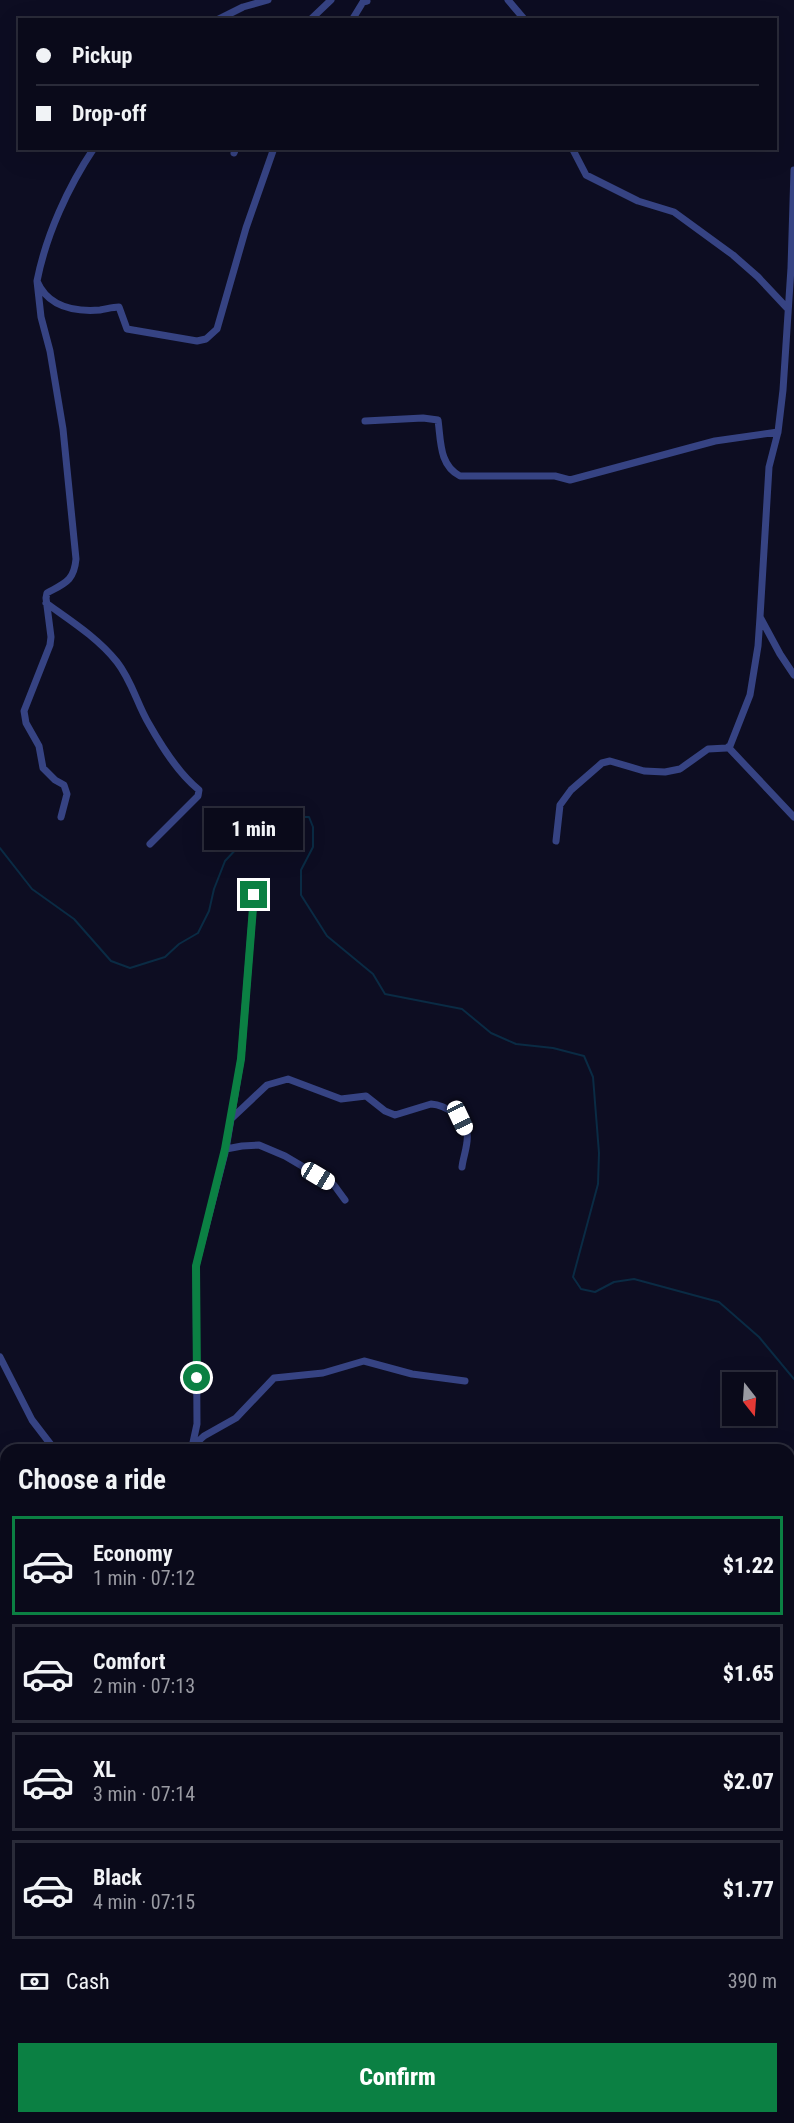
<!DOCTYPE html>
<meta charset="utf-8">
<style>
body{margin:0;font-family:"Roboto Condensed",sans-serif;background:#181827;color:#f1f3f6;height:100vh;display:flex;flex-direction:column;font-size:22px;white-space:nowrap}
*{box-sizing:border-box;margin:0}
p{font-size:20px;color:#999aa2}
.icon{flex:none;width:33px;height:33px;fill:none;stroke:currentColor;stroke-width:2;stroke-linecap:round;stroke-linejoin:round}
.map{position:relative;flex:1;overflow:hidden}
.drawer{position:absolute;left:0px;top:1444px;width:795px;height:680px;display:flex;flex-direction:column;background:#0a0a1a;border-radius:18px 18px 0 0;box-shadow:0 6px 24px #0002,0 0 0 2px #2a2b39}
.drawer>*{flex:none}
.top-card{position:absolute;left:18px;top:18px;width:759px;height:132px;border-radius:0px;box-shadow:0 6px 24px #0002,0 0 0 2px #2a2b39;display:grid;align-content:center;height:132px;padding:0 18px;background:#0a0a1a}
.needle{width:39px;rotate:163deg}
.tools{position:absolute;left:722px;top:1372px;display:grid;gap:12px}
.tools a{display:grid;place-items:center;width:54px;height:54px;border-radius:0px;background:#0a0a1a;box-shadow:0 6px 24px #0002,0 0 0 2px #2a2b39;font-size:30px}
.end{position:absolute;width:27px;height:27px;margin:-14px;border:8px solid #0b8043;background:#fff;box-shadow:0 0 0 3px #fff}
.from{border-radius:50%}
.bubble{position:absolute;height:42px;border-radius:0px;background:#0a0a1a;box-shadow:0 6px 24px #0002,0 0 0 2px #2a2b39;font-size:20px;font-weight:800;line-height:42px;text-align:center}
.car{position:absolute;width:18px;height:36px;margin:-18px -9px;border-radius:8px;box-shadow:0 0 4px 2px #0007;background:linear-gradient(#fff 24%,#345 0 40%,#fff 0 76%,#345 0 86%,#fff 0)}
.top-card b{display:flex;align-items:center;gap:21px;height:57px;font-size:22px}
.top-card b+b{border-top:2px solid #2a2b39}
.top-card i{width:15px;height:15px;background:#f1f3f6}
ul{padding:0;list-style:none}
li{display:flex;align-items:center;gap:18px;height:99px;margin:0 12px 9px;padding:0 6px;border:3px solid #2a2b39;border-radius:0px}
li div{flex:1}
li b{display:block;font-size:22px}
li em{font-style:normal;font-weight:800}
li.selected{border-color:#0b8043}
li>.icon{width:54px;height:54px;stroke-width:1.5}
h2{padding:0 18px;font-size:27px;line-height:72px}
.pay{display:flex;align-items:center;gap:15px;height:66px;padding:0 18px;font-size:22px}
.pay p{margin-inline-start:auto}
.button{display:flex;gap:12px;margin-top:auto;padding:12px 18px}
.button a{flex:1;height:69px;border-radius:0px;background:#0b8043;color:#fff;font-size:24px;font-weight:800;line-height:69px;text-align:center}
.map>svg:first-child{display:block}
</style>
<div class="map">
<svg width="794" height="2123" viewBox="0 0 794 2123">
<rect width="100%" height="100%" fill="#0d0d22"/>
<path fill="#0f2c25" d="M794,1834v188h-5v-185z"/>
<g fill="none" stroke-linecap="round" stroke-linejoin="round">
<path stroke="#0a2b44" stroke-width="2" d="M0,848l32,41 42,30 37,42 19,7 35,-11 14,-13 19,-11 11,-22 5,-22 11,-28 28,-30 8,-18 11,-2 16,6h21l4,10v20l-12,23v25l26,41 46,38 12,20 77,15 29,24 25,11 37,4 31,8 9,21 6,76 -1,31 -25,93 8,12 14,3 19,-10 20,-3 85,23 40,35 35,42"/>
<path stroke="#364383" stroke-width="7" d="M508,0l17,20
M217,20l26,-13 25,-7
M310,20l21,-20
M352,20l11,-18 4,-1
M94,148c-26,39 -48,87 -57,133 11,26 37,31 63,29 7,-1 12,-3 19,-3l8,22 70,12 9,-2 11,-10 29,-101 28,-80
M572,148l14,27 52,26 36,11 59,43 25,22 30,32
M234,153l2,-5
M794,170l-3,98 -8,122 -5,42 -9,35 -9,150 20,37 14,21
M37,281l4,36 9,34 13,78 13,130c-2,22 -11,24 -29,34l-1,5 5,39 -1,8 -26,66 2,12 13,23 4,22 12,12 9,5 3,9 -6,23
M365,421l58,-3 15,2c3,21 1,45 22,56h95l15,4 145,-39 63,-9
M46,603c25,18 52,35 71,59 15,19 20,42 32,62 13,23 29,49 50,66l-1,6 -48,48
M728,747l66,70
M556,841l4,-36 11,-15 31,-27 8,-2 34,10 21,1 15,-3 28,-20 19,-1 3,-2 20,-51 8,-49 2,-29
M231,1119l36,-34 21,-6 53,20 25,-3 19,15 10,4 36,-11c15,1 34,14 36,29 2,10 -4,24 -5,34
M226,1149l16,-3 17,-1 26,11 49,29 11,15
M0,1357l32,63 23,30
M192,1447l12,-11 32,-18 38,-40 49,-5 41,-12 48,13 53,7
M189,1450l3,-3 5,-23 -1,-158 30,-117 15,-90 13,-164
M0,1695l6,-7
M789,1720l5,-3
M0,1733h6
M789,2033l5,1
M303,2118v5
M360,2118l1,5
M461,2123l42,-5
M537,2123l2,-5"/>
</g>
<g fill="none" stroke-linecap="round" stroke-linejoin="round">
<path stroke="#0b8043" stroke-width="8" d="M197,1378l-1,-112 29,-117 16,-90 13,-164"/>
</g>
</svg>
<div class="tools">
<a><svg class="needle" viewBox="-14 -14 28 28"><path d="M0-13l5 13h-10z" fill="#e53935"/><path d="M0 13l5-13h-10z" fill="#999aa2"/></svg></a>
</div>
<i class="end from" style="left:197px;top:1378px"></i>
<i class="end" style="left:254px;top:895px"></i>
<div class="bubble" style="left:204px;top:808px;width:99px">1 min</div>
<i class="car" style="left:460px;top:1118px;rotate:155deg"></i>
<i class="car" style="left:318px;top:1176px;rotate:121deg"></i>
<div class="top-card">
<b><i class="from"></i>Pickup</b>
<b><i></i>Drop-off</b>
</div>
<section class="drawer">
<h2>Choose a ride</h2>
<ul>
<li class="selected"><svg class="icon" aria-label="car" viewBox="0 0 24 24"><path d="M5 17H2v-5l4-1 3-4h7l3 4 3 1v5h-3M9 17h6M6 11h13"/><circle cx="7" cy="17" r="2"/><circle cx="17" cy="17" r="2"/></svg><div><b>Economy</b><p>1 min · 07:12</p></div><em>$1.22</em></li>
<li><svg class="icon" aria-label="car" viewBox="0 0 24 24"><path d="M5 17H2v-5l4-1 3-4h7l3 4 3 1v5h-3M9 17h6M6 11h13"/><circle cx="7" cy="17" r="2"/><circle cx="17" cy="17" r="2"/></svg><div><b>Comfort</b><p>2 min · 07:13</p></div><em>$1.65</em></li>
<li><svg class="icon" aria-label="car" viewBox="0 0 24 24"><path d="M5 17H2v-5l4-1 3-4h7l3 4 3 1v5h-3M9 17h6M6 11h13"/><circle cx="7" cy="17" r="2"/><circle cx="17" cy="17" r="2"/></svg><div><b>XL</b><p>3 min · 07:14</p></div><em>$2.07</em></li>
<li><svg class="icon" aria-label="car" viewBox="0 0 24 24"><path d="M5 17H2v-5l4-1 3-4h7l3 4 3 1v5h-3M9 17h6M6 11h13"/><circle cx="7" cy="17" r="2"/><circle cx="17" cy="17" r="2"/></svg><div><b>Black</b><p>4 min · 07:15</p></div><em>$1.77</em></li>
</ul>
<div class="pay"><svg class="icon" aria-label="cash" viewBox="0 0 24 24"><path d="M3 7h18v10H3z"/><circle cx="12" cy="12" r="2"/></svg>Cash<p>390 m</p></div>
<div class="button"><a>Confirm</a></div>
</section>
</div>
